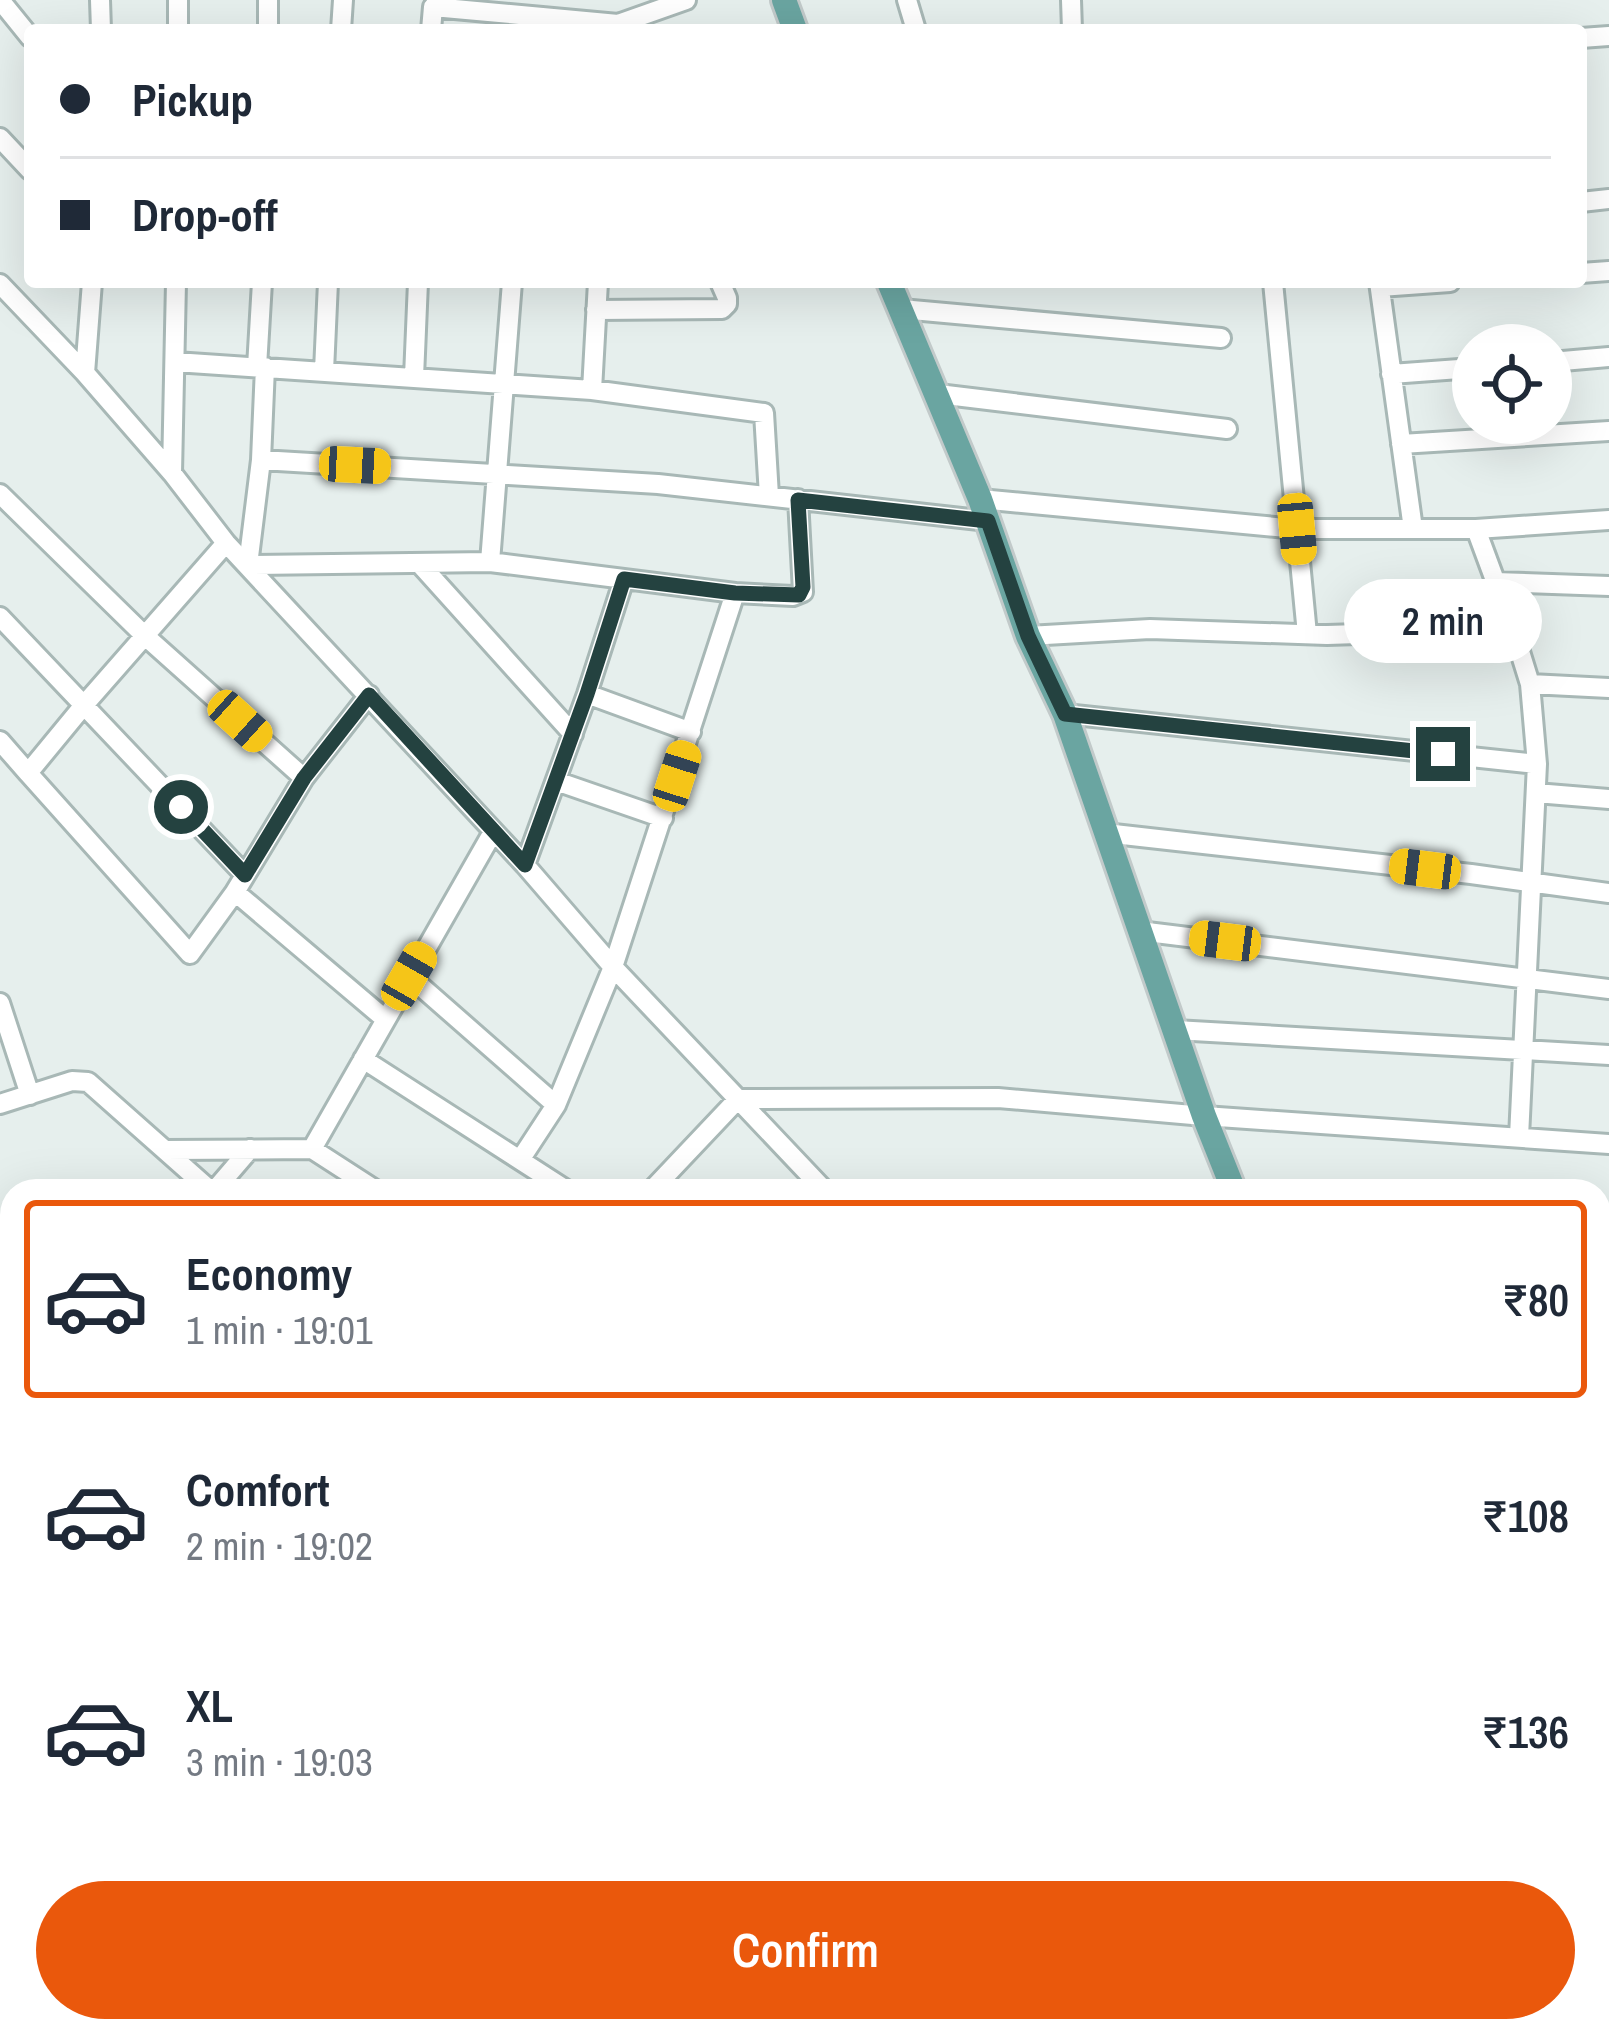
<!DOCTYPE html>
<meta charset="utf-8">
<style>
body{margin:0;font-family:"Archivo Narrow",sans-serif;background:#f2f2f3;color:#1f2937;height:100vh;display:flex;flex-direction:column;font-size:45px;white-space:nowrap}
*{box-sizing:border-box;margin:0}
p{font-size:39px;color:#747a83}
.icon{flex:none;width:66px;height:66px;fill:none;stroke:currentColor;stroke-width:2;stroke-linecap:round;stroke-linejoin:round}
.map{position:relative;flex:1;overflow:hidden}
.side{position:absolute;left:0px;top:1179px;width:1611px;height:864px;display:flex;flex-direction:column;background:#fff;border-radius:36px 36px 0 0;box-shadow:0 12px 48px #0002}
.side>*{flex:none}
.banner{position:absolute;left:24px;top:24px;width:1563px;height:264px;border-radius:12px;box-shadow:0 12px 48px #0002;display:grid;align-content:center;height:264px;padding:0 36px;background:#fff}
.tools{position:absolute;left:1452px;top:324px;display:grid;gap:24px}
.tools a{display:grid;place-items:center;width:120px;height:120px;border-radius:50%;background:#fff;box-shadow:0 12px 48px #0002;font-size:60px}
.end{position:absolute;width:54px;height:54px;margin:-27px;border:15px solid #244240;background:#fff;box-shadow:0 0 0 6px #fff}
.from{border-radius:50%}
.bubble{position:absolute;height:84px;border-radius:42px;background:#fff;box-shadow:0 12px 48px #0002;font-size:39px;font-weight:600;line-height:84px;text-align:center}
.car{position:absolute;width:36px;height:72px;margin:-36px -18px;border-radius:15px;box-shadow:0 0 9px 3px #0007;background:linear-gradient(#f5c518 24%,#345 0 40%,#f5c518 0 76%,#345 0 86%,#f5c518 0)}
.banner b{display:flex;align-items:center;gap:42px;height:114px;font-size:45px}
.banner b+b{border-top:3px solid #e0e1e3}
.banner i{width:30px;height:30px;background:#1f2937}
ul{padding:21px 0 0;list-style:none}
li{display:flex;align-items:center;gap:36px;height:198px;margin:0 24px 18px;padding:0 12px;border:6px solid transparent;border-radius:12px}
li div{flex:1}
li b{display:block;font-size:45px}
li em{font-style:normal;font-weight:600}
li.selected{border-color:#ea580c}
li>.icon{width:108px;height:108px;stroke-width:1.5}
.cta{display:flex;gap:24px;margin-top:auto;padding:24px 36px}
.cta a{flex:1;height:138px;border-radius:72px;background:#ea580c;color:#fff;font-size:48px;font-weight:600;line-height:138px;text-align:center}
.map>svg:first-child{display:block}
</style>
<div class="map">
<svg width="1609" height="2043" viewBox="0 0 1609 2043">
<rect width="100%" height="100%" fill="#e6efed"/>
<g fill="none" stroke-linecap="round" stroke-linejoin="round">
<defs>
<path id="minor" d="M0,0l30,37
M100,0l1,30
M268,0v30
M907,0l9,30
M1071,0l1,30
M178,30v-30
M341,30l2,-30
M431,30l2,-23 185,17 68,-24
M1581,38l28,-2
M0,138l30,32
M1581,202l28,-3
M1581,273l28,-2
M1273,282l34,352
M1379,282l34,247
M0,284l85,89 87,100 54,70 299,322 88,102 212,224
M1380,287l70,-5
M901,309l320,29
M596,310l126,-1 5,-5v-6l-7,-16
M175,362l417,28 172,23 5,83
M1551,362l58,-5
M257,367l5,-85
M324,371l4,-89
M85,373l7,-91
M1391,374l82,-6
M414,377l4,-95
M592,390l6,-108
M938,394l289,35
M1401,444l208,-13
M261,460l4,-93
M172,473l4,-191
M0,494l144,141 160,143 -69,114
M980,499l317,30h179l133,-9
M1476,529l37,100 17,55 7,80 -18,373
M226,543l-142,162 -56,68 162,181 45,-62 150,127
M490,562l22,-280
M419,563l154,171
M1495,582l114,4
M735,593l58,3 10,-4 -5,-93
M0,617l245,258
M1028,636l122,-7 177,6 186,-6
M1530,684l79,4
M587,694l104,38
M1065,714l472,50
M0,741l28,32
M304,778l65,-83
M556,781l107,37
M1536,793l73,6
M1105,833l366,41 138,19
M525,865l62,-171 37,-115
M1139,931l470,58
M409,976l147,129 57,-138 122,-374 -245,-31 -242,3 13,-105 397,24 330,37
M0,1003l30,92
M1175,1030l434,25
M363,1059l205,132
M0,1104l72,-23 16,1 123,109
M165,1150l147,-1
M520,1160l36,-55
M214,1191l36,-42
M377,1191l-65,-42 181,-317
M651,1191l87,-92 260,-1 206,18 405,28
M1599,1223h10
M0,1275l12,2
M1599,1355l10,25
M0,1388l12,55
M1599,1527l10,-2
M0,1584l12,49
M1599,1723l10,2
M1599,1744l10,26
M0,1752l12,-1
M0,1844l12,-1
M0,1955l12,-1
M1599,2018l10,5
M134,2031l2,12
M240,2031l3,12
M311,2031v12
M0,2040v3
M393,2043l1,-12
M479,2043l1,-12
M573,2043v-12
M661,2043v-12
M830,2043l92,-12
M949,2043l1,-12
M1374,2043v-12
M1544,2043l10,-12"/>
<path id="major" d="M784,0l11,30
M889,282l91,217 48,137 37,78 139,402 30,75
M1599,1867l10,1"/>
</defs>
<use href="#minor" stroke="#a8b8b6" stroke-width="24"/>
<use href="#major" stroke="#c2caca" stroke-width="30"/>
<use href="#minor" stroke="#fff" stroke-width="18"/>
<use href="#major" stroke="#6aa5a1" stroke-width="24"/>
</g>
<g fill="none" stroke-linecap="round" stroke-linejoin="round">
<path stroke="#244240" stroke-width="15" d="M181,807l64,68 59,-97 65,-83 156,170 62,-171 37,-115 111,14 64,2 4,-8 -5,-87 190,21 40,115 37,78 378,40"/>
</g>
</svg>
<div class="tools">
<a><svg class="icon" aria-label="locate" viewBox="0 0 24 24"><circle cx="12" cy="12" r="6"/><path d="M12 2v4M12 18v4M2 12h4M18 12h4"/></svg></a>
</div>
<i class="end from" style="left:181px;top:807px"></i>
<i class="end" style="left:1443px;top:754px"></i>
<div class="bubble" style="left:1344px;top:579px;width:198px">2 min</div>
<i class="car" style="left:355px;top:465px;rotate:93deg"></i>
<i class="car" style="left:1297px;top:529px;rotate:175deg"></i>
<i class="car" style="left:240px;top:721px;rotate:132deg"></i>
<i class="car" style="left:677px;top:776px;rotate:18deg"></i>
<i class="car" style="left:1425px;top:869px;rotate:277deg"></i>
<i class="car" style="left:1225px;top:941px;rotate:277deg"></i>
<i class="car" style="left:409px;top:976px;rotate:30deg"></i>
<div class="banner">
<b><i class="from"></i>Pickup</b>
<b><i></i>Drop-off</b>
</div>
<section class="side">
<ul>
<li class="selected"><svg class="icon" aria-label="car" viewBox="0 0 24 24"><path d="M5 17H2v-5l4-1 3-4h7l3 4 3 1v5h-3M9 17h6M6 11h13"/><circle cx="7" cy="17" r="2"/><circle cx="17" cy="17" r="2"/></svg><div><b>Economy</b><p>1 min · 19:01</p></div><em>₹80</em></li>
<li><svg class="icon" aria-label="car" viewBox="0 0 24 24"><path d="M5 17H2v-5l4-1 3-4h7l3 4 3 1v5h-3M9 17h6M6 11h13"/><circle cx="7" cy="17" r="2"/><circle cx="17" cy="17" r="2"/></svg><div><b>Comfort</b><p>2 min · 19:02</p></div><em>₹108</em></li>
<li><svg class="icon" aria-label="car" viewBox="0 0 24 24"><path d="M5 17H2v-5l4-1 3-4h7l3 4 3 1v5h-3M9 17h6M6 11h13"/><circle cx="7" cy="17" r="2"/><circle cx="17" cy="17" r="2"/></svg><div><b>XL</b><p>3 min · 19:03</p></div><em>₹136</em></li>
</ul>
<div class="cta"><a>Confirm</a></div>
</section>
</div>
